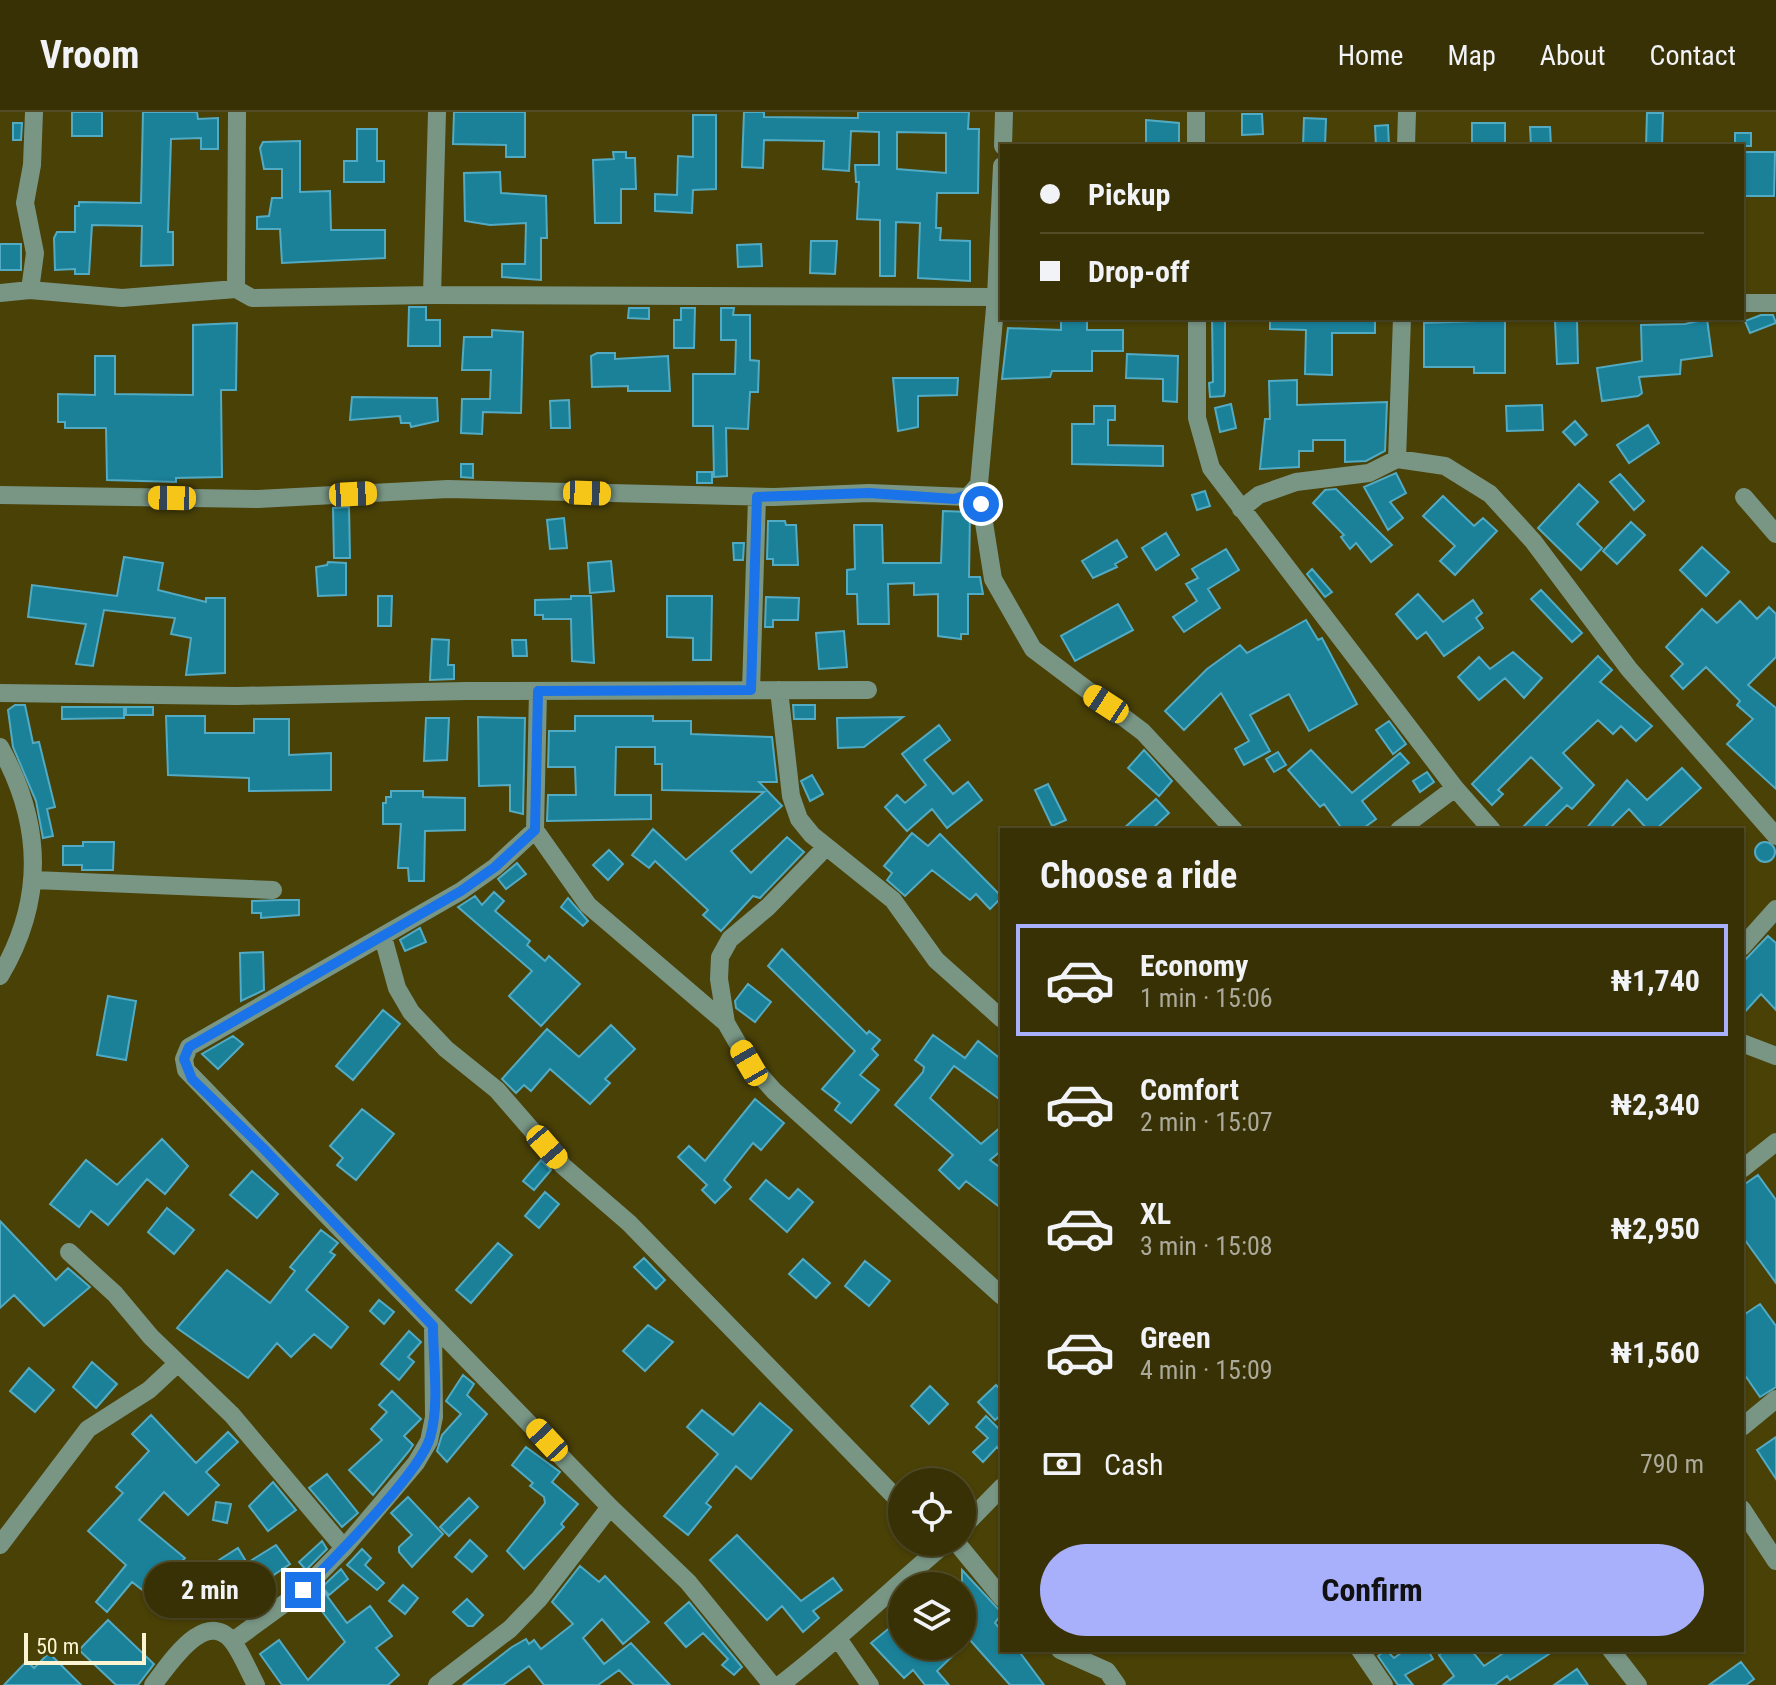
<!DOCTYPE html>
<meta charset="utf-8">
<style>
body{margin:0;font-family:"Roboto Condensed",sans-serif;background:#433d13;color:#f1f3f6;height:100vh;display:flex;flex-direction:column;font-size:30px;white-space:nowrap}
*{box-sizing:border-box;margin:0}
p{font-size:26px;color:#aba99a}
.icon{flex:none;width:44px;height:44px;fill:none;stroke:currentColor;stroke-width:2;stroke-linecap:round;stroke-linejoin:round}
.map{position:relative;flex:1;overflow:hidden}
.details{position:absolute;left:1000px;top:716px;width:744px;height:824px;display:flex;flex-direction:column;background:#383105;border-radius:0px;box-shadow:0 2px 6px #0004,0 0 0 2px #524c27}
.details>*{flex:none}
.top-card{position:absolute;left:1000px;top:32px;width:744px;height:176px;border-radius:0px;box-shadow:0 2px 6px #0004,0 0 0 2px #524c27;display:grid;align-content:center;height:176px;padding:0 40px;background:#383105}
.tools{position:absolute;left:888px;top:1356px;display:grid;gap:16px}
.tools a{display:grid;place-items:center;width:88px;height:88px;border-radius:50%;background:#383105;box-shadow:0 2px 6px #0004,0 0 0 2px #524c27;font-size:40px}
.scale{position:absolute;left:24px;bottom:20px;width:122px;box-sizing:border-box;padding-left:8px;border:4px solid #fbf5d2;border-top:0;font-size:22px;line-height:28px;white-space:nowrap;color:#fbf5d2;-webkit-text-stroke:6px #4a4107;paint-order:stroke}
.end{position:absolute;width:36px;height:36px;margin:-18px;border:10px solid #1a73e8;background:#fff;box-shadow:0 0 0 4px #fff}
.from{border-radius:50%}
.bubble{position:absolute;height:56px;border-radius:28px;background:#383105;box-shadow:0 2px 6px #0004,0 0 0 2px #524c27;font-size:26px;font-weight:700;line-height:56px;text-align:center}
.car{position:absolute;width:24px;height:48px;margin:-24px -12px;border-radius:10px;box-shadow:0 0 6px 2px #0007;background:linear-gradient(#f5c518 24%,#345 0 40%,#f5c518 0 76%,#345 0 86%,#f5c518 0)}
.top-card b{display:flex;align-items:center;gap:28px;height:76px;font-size:30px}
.top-card b+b{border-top:2px solid #524c27}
.top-card i{width:20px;height:20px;background:#f1f3f6}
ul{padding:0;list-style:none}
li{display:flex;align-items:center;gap:24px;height:112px;margin:0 16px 12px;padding:0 24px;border:4px solid transparent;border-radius:0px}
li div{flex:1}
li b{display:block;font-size:30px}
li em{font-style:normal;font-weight:700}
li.selected{border-color:#a8b0fc}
li>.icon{width:72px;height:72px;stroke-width:1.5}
h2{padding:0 40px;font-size:36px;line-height:96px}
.pay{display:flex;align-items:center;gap:20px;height:88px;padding:0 40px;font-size:30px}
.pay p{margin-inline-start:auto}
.action{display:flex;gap:16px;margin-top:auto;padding:16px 40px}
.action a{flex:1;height:92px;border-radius:48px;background:#a8b0fc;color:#111;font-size:32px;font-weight:700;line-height:92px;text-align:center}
header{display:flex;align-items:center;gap:48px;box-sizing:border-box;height:112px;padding:0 40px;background:#383105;border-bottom:2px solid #524c27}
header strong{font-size:38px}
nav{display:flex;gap:44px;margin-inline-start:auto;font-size:28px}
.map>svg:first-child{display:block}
</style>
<header>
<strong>Vroom</strong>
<nav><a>Home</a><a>Map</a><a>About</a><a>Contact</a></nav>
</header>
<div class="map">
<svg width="1776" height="1573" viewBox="0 0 1776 1573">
<rect width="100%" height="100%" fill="#4a4107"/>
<path fill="#1a8199" stroke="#52aac3" stroke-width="2" fill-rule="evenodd" d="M72,0h30v24h-30z
M143,0h54l1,7 20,-1v31h-17v-11l-30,1 -3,93h5v33l-32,1 1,-40 -50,-1 -3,49h-14v-5l-20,1 -1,-32 3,-6h18v-26h4v-4l62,1z
M454,0h71v45h-19v-12l-53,-1z
M744,0h20v5l94,1v-6h111l-1,17h11l-1,64h-41l-1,35h5l-1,12 30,1v40l-52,-3 2,-55 -24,-1 -1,54h-15v-56l-23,-1 2,-37h-3l-1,-17h24v-33l-28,-1 -2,40 -26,-2 1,-28 -60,-1 -1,28 -21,-1zM897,20l49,1v40l-49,-4z
M1647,1h16l-1,33h-16z
M1242,2h20l1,20 -21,1z
M693,3h23v74l-23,1 -1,23 -37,-2v-17l22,1 1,-39 15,1z
M1304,6l22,1 -1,27h-22z
M1146,8l33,3v23h-33z
M13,11h9l-1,17h-8z
M1472,11h33v23h-33z
M1388,13l1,21h-13l-1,-20z
M1530,15h20l1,19h-20z
M357,17h20v32h7v21h-40v-21h13z
M1735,21h16v13h-16z
M300,29v51l30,-1 1,39h54v28l-103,5 -2,-34h-23v-12l12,-1 3,-18h10v-29h-18l-4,-21 3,-6z
M613,40h13v6h9l1,31h-15v34h-26l-2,-63 21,-1z
M1742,40h33l-1,44h-32z
M500,60l1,21 45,3 1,42h-6v42l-39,-3v-13h23l1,-41 -36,2 -25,-4 -1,-48z
M811,129h26l-2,33 -25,-1z
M0,132h21v26h-21z
M761,132l1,22 -24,1 -1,-22z
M409,195h17v13h14v26h-32z
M629,196h20v11l-21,-1z
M681,196h14l-1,40h-20v-28h7z
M721,196h13l-1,7h17v45l9,1 -1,31h-8l-2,37 -22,-1 1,48 -13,1 -1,-51h-20v-52h42l1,-34h-15z
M1761,203h12l3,8 -26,10 -5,-12z
M1061,206h26v12h36v21h-31v20h-40l-2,6 -48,2 6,-51 53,2z
M1212,206h13v74l-1,4 -14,1 -1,-14 4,-1z
M1270,206h105v15h-43v42l-27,-1 1,-44 -36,-1z
M1707,207l5,37 -31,4 -1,14 -41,3 3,16 -4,3 -36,5 -5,-33 45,-7 -1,-36 44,-1z
M1505,208v53h-31v-6h-50v-44z
M1577,208l1,43 -21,1 -2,-43z
M237,211l-1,67h-15l1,87 -46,1v4l-69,-2 -1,-52h-41v-6h-7v-28l37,1v-39h20v38l78,1v-70z
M492,218l31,2 -2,81 -38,-1 -1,22 -21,-1 1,-34h28l1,-29h-29l2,-33h28z
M597,241h18v6l53,-3 2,35h-42v-5l-36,1 -1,-31z
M1127,242l51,2 -1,46 -14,-1v-22l-37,-1z
M893,266h65l-1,17 -39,1v31l-20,4z
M1297,268v25l90,-3 -2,49 -19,10 -21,1v-22h-32v11h-14v16l-39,2 5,-50h5l-1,-38z
M352,285l85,1 1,23 -27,6 -1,-4h-9l-1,-7 -50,4z
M569,288l1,28h-19l-1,-27z
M1231,292l5,24 -16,4 -5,-24z
M1542,293l1,25 -36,1 -1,-25z
M1094,294h21v14h-7v25l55,1v20l-91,-2v-40h22z
M1575,309l12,14 -12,10 -12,-13z
M1648,313l11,18 -30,20 -12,-18z
M461,352h12v14l-12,-1z
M697,360h15v11h-15z
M1396,361l10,20 -16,9 13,16 -15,12 -24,-43z
M1620,362l24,27 -10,9 -24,-28z
M1579,372l19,18 -21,22 25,24 -21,22 -43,-42z
M1336,377l56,56 -21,17 -15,-19 -6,6 -9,-12 3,-2 -31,-32 12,-13z
M1205,379l5,15 -13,4 -5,-15z
M1443,384l31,30 9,-8 14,13 -42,44 -15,-14 15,-15 -32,-30z
M349,395l1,51h-16l-1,-50z
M943,399l27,1 -1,65h11l3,17h-15v40h-7v5l-23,-3v-42l-24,1v-12l-26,1 1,40h-31l-1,-30h-10v-24l8,-1 -1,-44h28l1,38h58z
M564,406l3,30 -17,1 -3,-29z
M768,409h17l1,4h10l2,40h-25v-6h-6z
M1631,410l14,13 -28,29 -14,-13z
M1166,421l13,22 -23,15 -14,-22z
M1117,428l10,17 -12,7 2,3 -24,11 -11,-17z
M733,431h11l-1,17h-9z
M1702,435l27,25 -23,24 -26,-26z
M1226,437l13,21 -31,19 12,19 -36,24 -11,-15 24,-16 -11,-17 12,-6 -6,-9z
M124,445l39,6 -5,27 48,12v-4h19v75l-39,2 5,-37 -20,-4 4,-16 -71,-8 -11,56 -17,-2 10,-40 -58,-7 4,-32 85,11z
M611,449l3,30 -24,2 -2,-30z
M328,450l18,1v32l-28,1 -2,-29 11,-2z
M1312,457l20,23 -7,5 -18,-23z
M1541,478l41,43 -10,9 -41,-43z
M1418,482l25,28 30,-22 9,13 -6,5 7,10 -39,28 -18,-24 -9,7 -21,-25z
M378,484h14l-1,30h-13z
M571,484h20l3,67 -22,-2 -1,-42h-28v-4h-8v-15l36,-1z
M667,484h45l-1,64h-18v-22l-26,-1z
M766,485l33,1 -1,22h-25v7h-8z
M1740,489l17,18 12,-12 7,7v43l-28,28 28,23v81l-49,-45 26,-25 -16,-14 3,-4 -34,-34 -23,22 -12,-13 12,-12 -17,-17 36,-38 15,14z
M1118,492l15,26 -58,31 -14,-25z
M1306,508l12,20 4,-2 35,66 -48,27 -20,-37 -39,21 20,36 -26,14 -9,-16 14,-8 -28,-48 -37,37 -19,-19 42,-42 33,-24 7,8z
M844,519l3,36 -28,2 -3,-36z
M432,527l17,1 -1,25h6v14l-24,1z
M512,528h14l1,16h-14z
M1513,540l29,26 -18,20 -19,-20 -26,22 -21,-23 21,-20 11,12z
M1598,544l14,14 -12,12 52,44 -16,15 -15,-15 -8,8 -15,-14 -35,33 31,32 -22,24 -5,-4 -25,25h-22l42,-42 -31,-31 -33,33 5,4 -11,11 -20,-21z
M15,593h10l8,38 6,-1 16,65 -8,2 6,27 -10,2 -7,-37 -23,-54 -5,-37z
M793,593h22v14h-21z
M62,595h62v11l-62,1z
M126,595h27v8h-27z
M166,604h39v17h49v-14h35v36l42,-2v37l-82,1v-13l-81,-3z
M575,604h78v5h38v13l81,3 5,45h-18l23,24 -51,45 20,22 36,-36 17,15 -44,46 -7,-2 -32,35 -18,-16 5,-5 -53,-49 -6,7 -17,-13 21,-26 33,31 78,-68 -102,-2v-26h-7v-17h-39l-1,48h36v24l-104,2 1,-26h28l-1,-28h-27l1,-36h26z
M478,605l47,1 -2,96 -13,-3v-26l-31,1z
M903,605l-39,30 -26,1 -1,-30z
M426,606h23l-2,42 -23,1z
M1389,609l17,23 -13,10 -17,-24z
M939,613l11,15 -26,20 29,34 15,-12 14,18 -35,28 -15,-19 -25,22 -22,-24 12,-12 8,8 21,-18 -24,-31z
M1144,638l28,31 -13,15 -31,-28z
M1311,638l41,43 48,-40 9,10 -47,38 14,18 -15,11h-18l-19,-26 -4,3 -32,-37z
M1278,640l8,13 -12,7 -8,-13z
M1682,656l19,20 -46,42h-7l-19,-21 -21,21h-23l42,-50 20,20z
M1427,660l7,10 -14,10 -7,-11z
M812,663l11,19 -13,7 -9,-20z
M1048,672l18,36 -14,6 -17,-36z
M391,679h32v6l42,1v32l-40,1 -1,50h-15l-1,-13h-10l3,-44h-18v-21h3v-6h5z
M1156,687l13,14 -18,17h-29z
M912,721l16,13 12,-12 62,63 -12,12 -14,-15 -6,6 -38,-30 -27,26 -18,-16 5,-7 -8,-7z
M83,730h31l-1,28h-31v-5h-19v-19h20z
M1755 740a10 10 0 1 1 20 0a10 10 0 1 1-20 0Z
M609,738l14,14 -15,16 -15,-15z
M517,751l9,11 -20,15 -8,-10z
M494,780l10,9 -9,10 35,30 -3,4 18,16 4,-5 31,28 -39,42 -32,-30 23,-25 -74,-64 17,-11 7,9z
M568,786l20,23 -5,5 -22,-19z
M280,788h19v15l-38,3v-5h-9v-12z
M420,816l6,14 -21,9 -5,-11z
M1768,824l8,7v67l-15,-16 -19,21v-52z
M782,837l85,85 2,-3 11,9 -8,9 6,6 -18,20 19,15 -28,33 -16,-13 5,-7 -18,-14 33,-38 -87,-85z
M263,840l1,38 -23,11 -1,-48z
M748,872l23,18 -16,20 -19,-14 -1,-7z
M108,884l28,5 -10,59 -29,-5z
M383,898l17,14 -47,56 -17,-14z
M611,913l24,24 -30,30 5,4 -20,21 -40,-35 -19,22 -7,-6 -8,8 -14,-14 45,-50 32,28z
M933,923l32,23 13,-17 24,19v41l-48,-35 -24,32 51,46 21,-18v24l-12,10 12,9v40l-36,-28 -7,8 -20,-19 14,-15 -58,-50 28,-33 1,-5 -9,-7z
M233,924l10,8 -25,25 -16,-15z
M755,987l29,24 -23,27 -8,-7 -29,37 7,7 -16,16 -13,-13 5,-5 -29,-28 11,-11 16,15z
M362,997l32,25 -38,46 -19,-15 6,-7 -13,-12z
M162,1027l26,27 -23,28 -18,-15 -39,46 -17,-14 -12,16 -29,-23 36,-44 31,25z
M541,1048l10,10 -17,20 -11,-9z
M252,1059l26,23 -21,24 -27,-23z
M1758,1063l18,25v83l-34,-47v-50z
M766,1068l23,19 9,-10 15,13 -26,30 -37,-33z
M545,1080l14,12 -20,24 -14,-12z
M167,1096l27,22 -20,24 -26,-22z
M0,1109l56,59 12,-12 22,19 -46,39 -30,-31 -14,13z
M321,1118l17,13 -8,9 5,3 -29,35 42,37 -17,21 -17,-14 -23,23 -14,-14 -29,35 -71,-50 50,-58 43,33 25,-32 -5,-4z
M498,1131l14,12 -41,48 -15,-13z
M644,1146l21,22 -9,9 -22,-22z
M803,1147l27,24 -14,15 -27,-24z
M865,1149l25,20 -21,25 -24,-20z
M379,1188l15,12 -10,12 -14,-13z
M1760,1192l16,22v61l-16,10 -18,-26v-55z
M648,1213l25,17 -28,29 -22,-20z
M409,1219l12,11 -13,15 6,5 -15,18 -18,-16z
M92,1250l25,22 -21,24 -23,-21z
M29,1256l25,22 -19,22 -25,-21z
M463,1263l11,9 -7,11 20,19 -40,48 -10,-11 5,-16 19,-21 -15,-13z
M996,1273l6,6v23l-7,6 -17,-18z
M930,1274l18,18 -19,20 -18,-18z
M392,1279l29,28 -17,17 9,9 -4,6 -36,44 -24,-25 33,-30 -11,-11 16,-17 -8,-7z
M760,1291l32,27 -41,49 -15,-13 -30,37 5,4 -23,28 -24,-19 54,-62 -31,-27 15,-17 31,25z
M151,1303l45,48 32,-31 10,10 -32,30 13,13 -31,30 -24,-23 -25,28 46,38 -35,38 -18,-14 -25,30 -11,-10 30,-37 -38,-34 35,-38 -7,-6 33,-36 -17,-17z
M986,1304l12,12 4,-3v27l-5,-5 -14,15 -10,-10 15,-14 -12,-11z
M1776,1325v42l-19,-29z
M526,1335l34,25 -8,10 26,22 -17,20 3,3 -40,42 -17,-18 38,-48 -1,-6 -14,-11 3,-3 -21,-18z
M327,1362l31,39 -16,14 -33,-39z
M273,1370l23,28 -28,21 -19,-25z
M408,1385l35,37 -31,33 -13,-15v-5l13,-12 -21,-22z
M469,1386l9,9 -29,29 -9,-9z
M216,1390l15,2 -4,19 -14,-3z
M737,1423l64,66 32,-23 9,12 -29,21 6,7 -16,14 -21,-26 -15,14 -57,-60z
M470,1428l17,16 -15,16 -17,-15z
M322,1429l5,8 -21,21 -7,-8z
M276,1433l14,19 -67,45 -12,-16 20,-14 -12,-19 19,-12 9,15z
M362,1437l9,9 -6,7 19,18 -7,7 -30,-25z
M580,1454l19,16 6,-6 44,46 -26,22 -21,-25 -19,19 21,26 27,-21 39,42h-36l-15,-15 -21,15h-54l-15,-19 -26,19h-40l49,-38 14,-8 3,5 5,-4 7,9 32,-25 -21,-22z
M341,1457l7,10 -19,16 -7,-8z
M962,1458l40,43 -7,10 7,8v19h16l26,35h-34l-48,-54z
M191,1466l18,13 -16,21 -26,-19z
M403,1473l15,13 -13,16 -16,-13z
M322,1477l25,34 23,-17 22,30 -16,12 23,27 -11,10h-106l-22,-31 19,-14 29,40 37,-38 -33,-44z
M467,1487l16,16 -10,11h-5l-15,-14z
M689,1490l53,65 -8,8 -12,-10 6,-6 -25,-26 -17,14 -21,-24z
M108,1508l46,44 -16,21h-22l-37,-35z
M892,1514l10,12v8h61l-26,25 12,14h-24l-12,-15 -9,8 -33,-35z
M1386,1538l8,8 11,-8h23l5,9 -28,16 8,10h-15l-20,-29z
M1446,1538h25l13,16 24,-16h47l-45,30 -3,-4 -12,9h-52l11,-9 -15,-21z
M49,1541l32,32h-77l23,-24 7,7z
M1741,1550l13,17 -8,6h-37z
M1577,1557l11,16h-34z"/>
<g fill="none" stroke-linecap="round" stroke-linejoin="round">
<path stroke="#799685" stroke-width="18" d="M1196,0v34
M1003,34l1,-34
M1406,34l1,-34
M236,177l1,-177
M30,178l5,-37 -10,-50 7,-38 2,-53
M0,181l30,-3 92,8 114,-9 16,9 180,-3 564,2
M432,183l5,-183
M1742,191h34
M1197,206v100l14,50 244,320 37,42
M1397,347l5,-141
M975,380l6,12 12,75 40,70 110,83 91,98
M0,383l258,4 190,-10 326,8 95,-4 99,4 11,-13 17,-187 6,-131
M1744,385l32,37
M1241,397l18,-14 37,-13 73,-9 28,-14 48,7 45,28 43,47 96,128 147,167
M751,578l6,-193
M779,578l12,106 8,23 13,16 81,65 43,60 66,59
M538,579l-3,139 -40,37 -34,24 -272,156 -5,12 2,11 424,437 78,75 84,103
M0,581l237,3 229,-5 402,-1
M0,635c43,77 45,153 0,229
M535,718l53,75 138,118 23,40 25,28 228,205
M1399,718l56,-42
M34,768l239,10
M383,825l14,51 14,24 35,37 51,41 66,76 66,57 273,281
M1742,835l34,-38
M726,911l-7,-44 1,-22 10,-18 38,-32 58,-60
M1742,931l34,13
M1742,1057l34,-27
M69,1140l46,42 36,43 81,78 112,133
M1742,1315l34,-28
M1742,1397l34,52
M962,1416l40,-41
M956,1430l46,56
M0,1433l88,-116 61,-39 29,-27
M839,1528l31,45
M233,1529l70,-51 41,-42 72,-85 13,-22 5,-24 -1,-91
M1060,1538l47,21 10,14
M1360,1538l24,35
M1611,1538l27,35
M153,1573c16,-20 54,-82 82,-40 8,12 14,27 21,40
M437,1573l73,-56 29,-30 71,-92
M780,1573c59,-45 111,-96 167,-143"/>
</g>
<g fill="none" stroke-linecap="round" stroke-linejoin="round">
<path stroke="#1a73e8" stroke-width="10" d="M303,1478c29,-30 116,-116 127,-152 10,-35 3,-76 3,-112l-170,-178 -71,-69 -8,-20 5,-12 272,-156 34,-24 40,-37 3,-139 213,-1 6,-193 112,-4 86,6 20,-7 6,12"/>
</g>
</svg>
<div class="tools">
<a><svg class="icon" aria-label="locate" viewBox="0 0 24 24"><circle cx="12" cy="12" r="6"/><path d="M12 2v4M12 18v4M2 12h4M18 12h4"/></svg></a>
<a><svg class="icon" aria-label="layers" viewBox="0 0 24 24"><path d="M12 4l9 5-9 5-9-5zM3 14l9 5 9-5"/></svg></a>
</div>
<div class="scale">50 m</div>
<i class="end from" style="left:981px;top:392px"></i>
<i class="end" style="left:303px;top:1478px"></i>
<div class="bubble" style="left:144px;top:1450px;width:132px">2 min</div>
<i class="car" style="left:587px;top:381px;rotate:92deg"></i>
<i class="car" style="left:353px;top:382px;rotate:87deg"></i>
<i class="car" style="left:172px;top:386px;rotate:271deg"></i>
<i class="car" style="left:1106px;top:592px;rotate:303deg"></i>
<i class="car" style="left:749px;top:951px;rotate:330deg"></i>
<i class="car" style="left:547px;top:1035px;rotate:139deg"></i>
<i class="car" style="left:547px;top:1328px;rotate:317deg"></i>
<div class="top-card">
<b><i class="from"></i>Pickup</b>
<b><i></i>Drop-off</b>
</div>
<section class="details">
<h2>Choose a ride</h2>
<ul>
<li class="selected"><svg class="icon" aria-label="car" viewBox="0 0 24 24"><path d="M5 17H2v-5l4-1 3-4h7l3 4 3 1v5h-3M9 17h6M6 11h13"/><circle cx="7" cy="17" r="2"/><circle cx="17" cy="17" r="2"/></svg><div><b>Economy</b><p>1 min · 15:06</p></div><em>₦1,740</em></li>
<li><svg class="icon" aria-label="car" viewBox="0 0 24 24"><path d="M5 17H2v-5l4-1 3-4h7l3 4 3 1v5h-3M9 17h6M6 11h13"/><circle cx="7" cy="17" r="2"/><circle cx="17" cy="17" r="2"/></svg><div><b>Comfort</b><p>2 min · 15:07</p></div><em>₦2,340</em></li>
<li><svg class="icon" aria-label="car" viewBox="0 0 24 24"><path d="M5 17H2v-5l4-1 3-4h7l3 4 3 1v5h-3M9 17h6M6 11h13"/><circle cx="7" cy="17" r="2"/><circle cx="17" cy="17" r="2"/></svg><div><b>XL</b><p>3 min · 15:08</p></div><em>₦2,950</em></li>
<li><svg class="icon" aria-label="car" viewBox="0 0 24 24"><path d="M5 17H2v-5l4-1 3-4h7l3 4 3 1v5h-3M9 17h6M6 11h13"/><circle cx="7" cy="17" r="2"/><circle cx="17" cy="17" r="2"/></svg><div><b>Green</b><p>4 min · 15:09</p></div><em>₦1,560</em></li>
</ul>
<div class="pay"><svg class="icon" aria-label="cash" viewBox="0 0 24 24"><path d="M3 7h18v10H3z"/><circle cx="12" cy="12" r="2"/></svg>Cash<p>790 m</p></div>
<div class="action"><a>Confirm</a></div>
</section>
</div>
